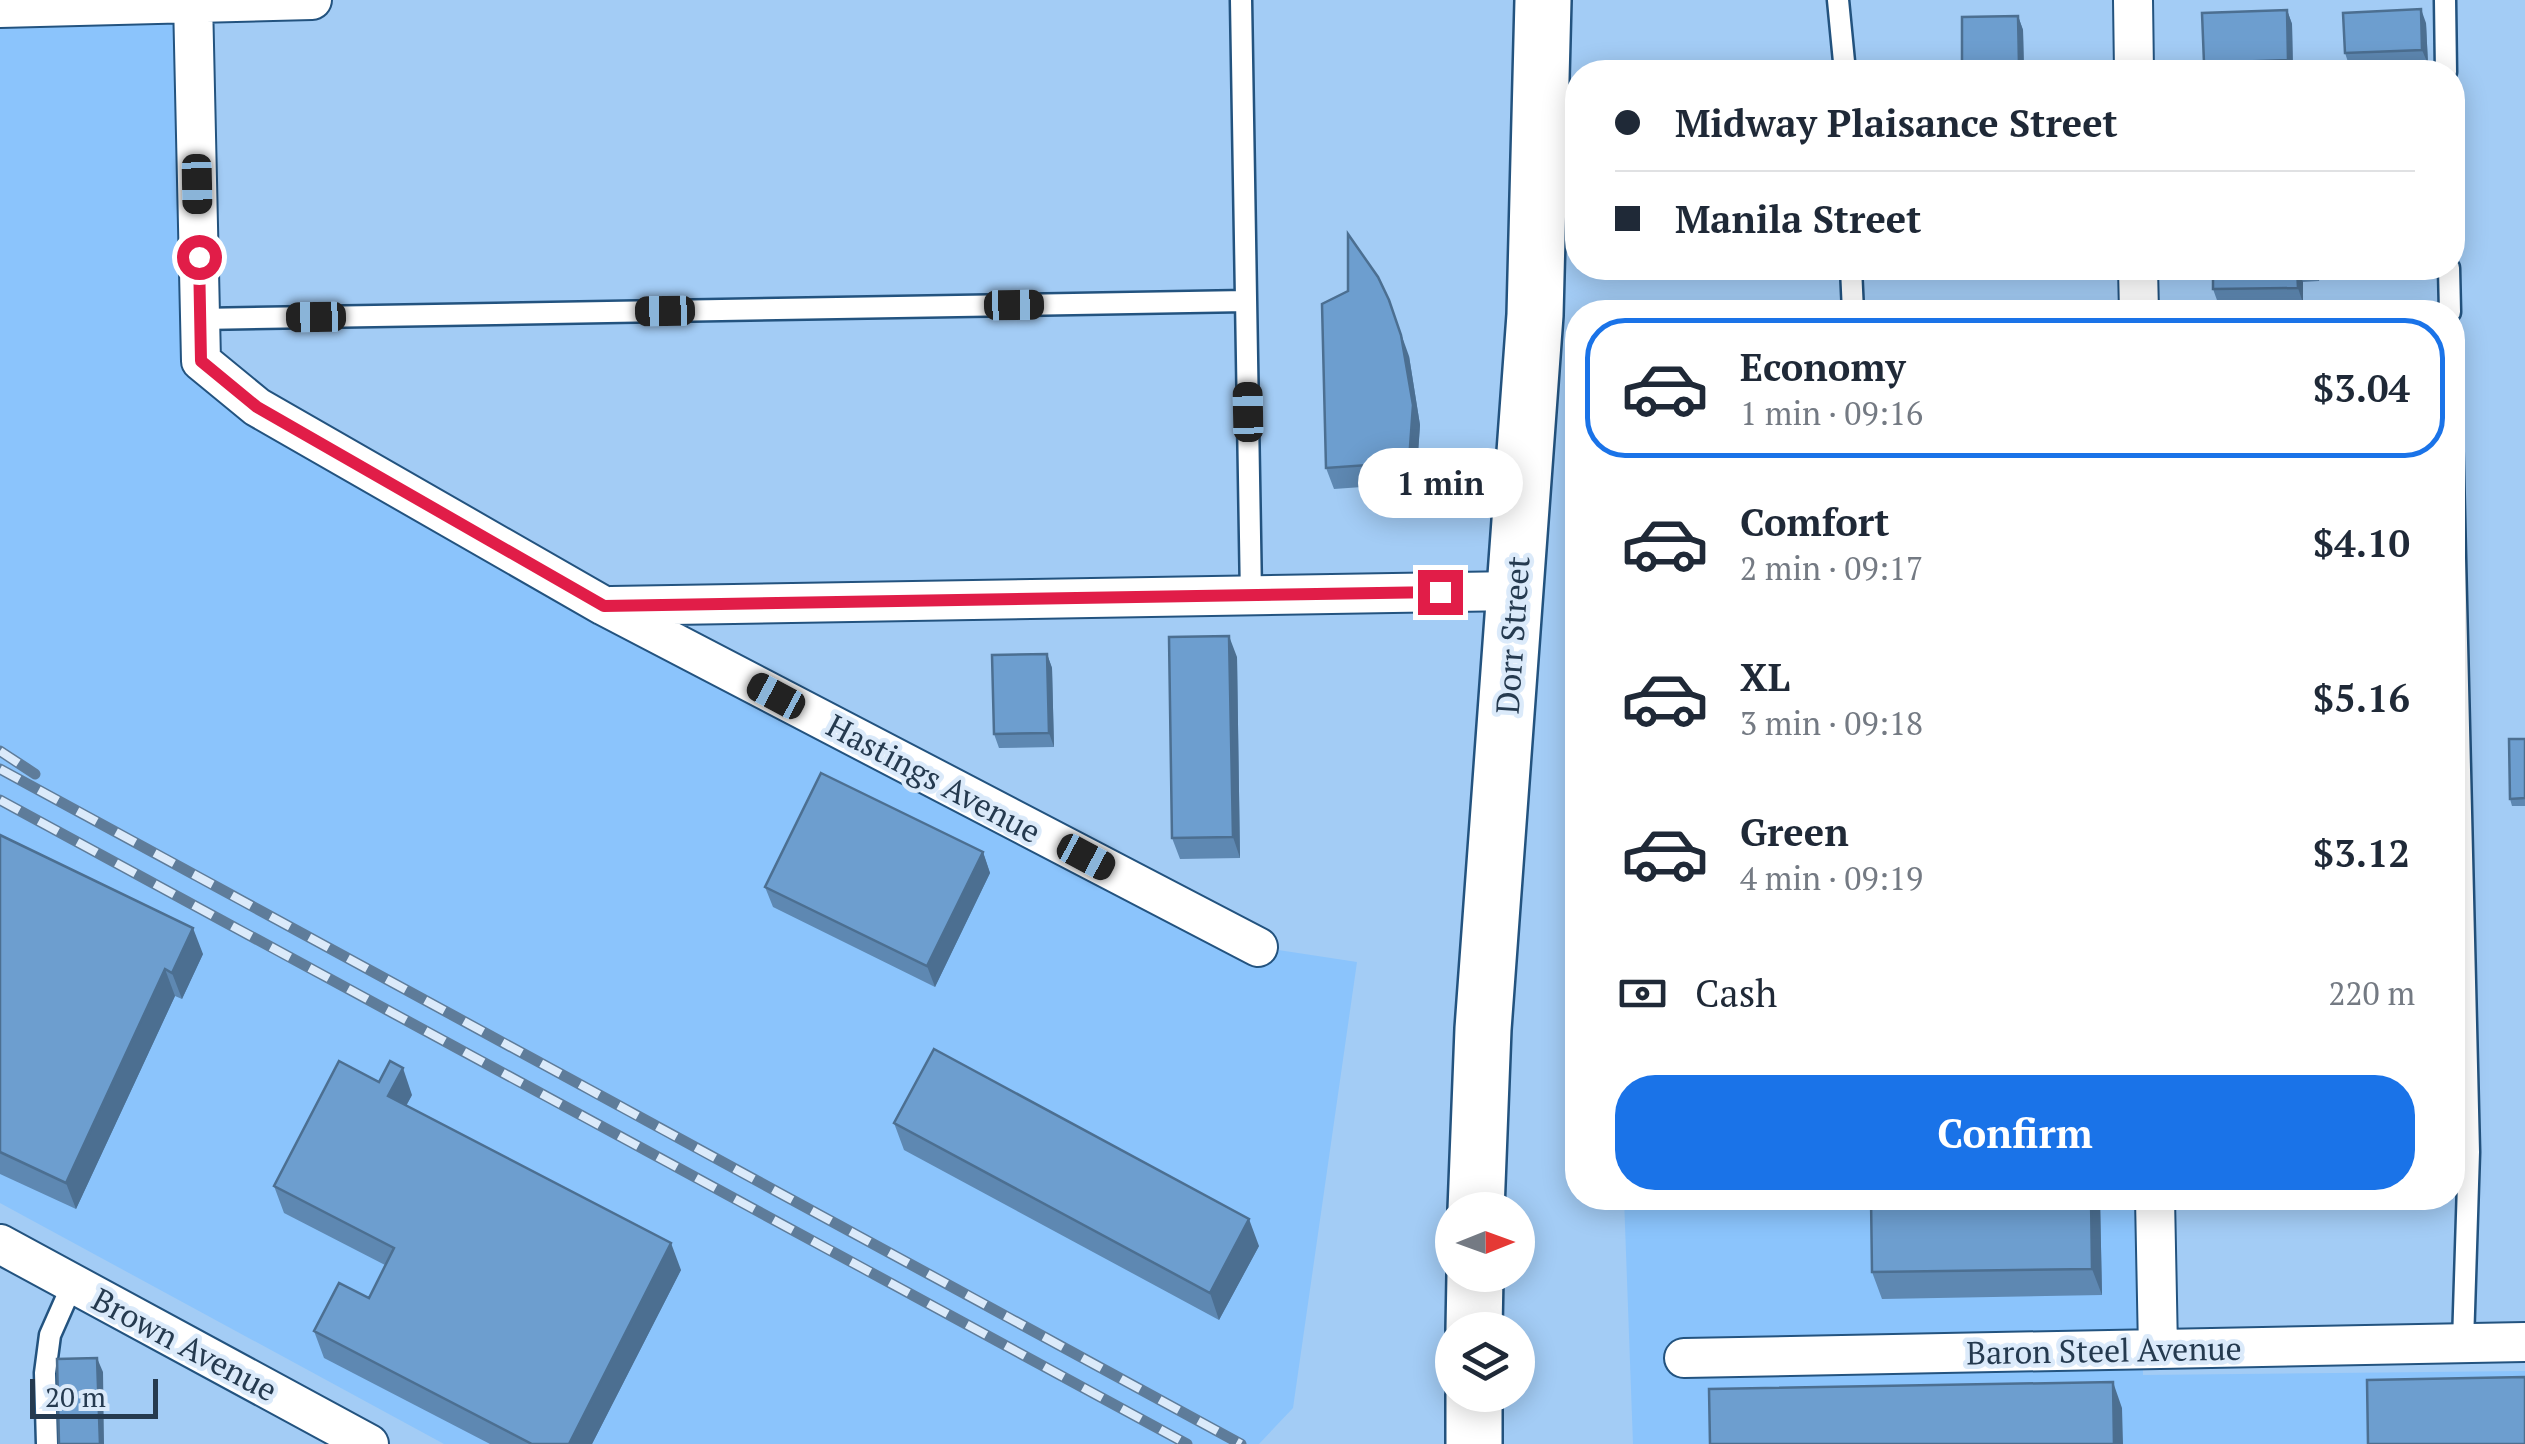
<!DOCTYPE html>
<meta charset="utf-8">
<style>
body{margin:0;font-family:"PT Serif",serif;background:#f2f2f3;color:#1f2937;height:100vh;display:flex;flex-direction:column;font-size:38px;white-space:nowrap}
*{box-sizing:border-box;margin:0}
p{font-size:32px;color:#747a83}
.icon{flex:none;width:55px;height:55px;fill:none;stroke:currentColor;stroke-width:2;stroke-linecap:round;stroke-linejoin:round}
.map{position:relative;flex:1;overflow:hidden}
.panel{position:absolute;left:1565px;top:300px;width:900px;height:910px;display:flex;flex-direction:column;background:#fff;border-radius:40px;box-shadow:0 5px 25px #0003}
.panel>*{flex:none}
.hud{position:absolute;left:1565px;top:60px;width:900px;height:220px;border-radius:40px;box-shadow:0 5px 25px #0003;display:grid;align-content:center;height:220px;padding:0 50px;background:#fff}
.needle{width:65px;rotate:89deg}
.tools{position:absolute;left:1435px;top:1192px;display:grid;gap:20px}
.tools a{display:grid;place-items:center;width:100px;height:100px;border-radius:50%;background:#fff;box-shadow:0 5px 25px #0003;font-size:50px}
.scale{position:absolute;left:30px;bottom:25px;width:128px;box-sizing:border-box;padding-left:10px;border:5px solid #253a4f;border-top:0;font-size:28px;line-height:35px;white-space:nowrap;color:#253a4f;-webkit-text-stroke:8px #dbeafa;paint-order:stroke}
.end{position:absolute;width:45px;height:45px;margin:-22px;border:12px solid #e11d48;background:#fff;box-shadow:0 0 0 5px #fff}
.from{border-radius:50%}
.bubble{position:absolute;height:70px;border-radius:35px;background:#fff;box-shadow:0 5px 25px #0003;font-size:32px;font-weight:800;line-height:70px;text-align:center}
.car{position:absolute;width:30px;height:60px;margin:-30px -15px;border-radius:12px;box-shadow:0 0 8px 2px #0007;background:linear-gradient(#222 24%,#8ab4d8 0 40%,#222 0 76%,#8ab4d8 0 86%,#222 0)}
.hud b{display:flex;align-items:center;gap:35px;height:95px;font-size:38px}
.hud b+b{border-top:2px solid #e0e1e3}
.hud i{width:25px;height:25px;background:#1f2937}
ul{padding:18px 0 0;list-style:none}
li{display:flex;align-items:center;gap:30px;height:140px;margin:0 20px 15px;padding:0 30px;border:5px solid transparent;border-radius:40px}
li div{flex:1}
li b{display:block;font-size:38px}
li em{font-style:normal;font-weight:800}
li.selected{border-color:#1a73e8}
li>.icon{width:90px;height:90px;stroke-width:1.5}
.pay{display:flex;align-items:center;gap:25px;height:110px;padding:0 50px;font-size:38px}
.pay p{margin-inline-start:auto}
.cta{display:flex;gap:20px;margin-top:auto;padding:20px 50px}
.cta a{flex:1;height:115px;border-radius:40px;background:#1a73e8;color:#fff;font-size:40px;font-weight:800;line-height:115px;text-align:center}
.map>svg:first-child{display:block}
</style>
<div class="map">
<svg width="2525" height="1444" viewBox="0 0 2525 1444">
<rect width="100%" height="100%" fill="#a3ccf5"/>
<path fill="#8bc4fc" d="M0,0h193l8,361 56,46 1001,540 99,15 -64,446 -34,36h-815l-444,-241z
M1624,1198h515l4,177 382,-4v73h-892z"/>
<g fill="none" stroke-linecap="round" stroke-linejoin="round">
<defs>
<path id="service" d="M1241,0l10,596
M1838,0l7,72
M2445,0l1,72
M1851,268l2,44
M2449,268l1,44
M200,319l1046,-18
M2452,430l17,722 -6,191
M47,1444l-2,-71 5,-38 23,-52"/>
<path id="minor" d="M193,0l8,361 56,46 347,199 654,341
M2133,0l1,72
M0,8l312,-8
M2138,268l1,44
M611,606l905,-15
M2155,1198l3,151
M0,1244l369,200
M1684,1358l841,-16"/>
<path id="secondary" d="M1476,1210l7,-181 52,-714 8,-315
M1474,1330l1,-55
M1474,1395v49"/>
</defs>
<use href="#service" stroke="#23537f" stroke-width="25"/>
<use href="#minor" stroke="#23537f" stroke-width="42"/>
<use href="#secondary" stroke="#23537f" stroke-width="60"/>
<use href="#service" stroke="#fff" stroke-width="20"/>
<use href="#minor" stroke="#fff" stroke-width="38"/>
<use href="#secondary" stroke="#fff" stroke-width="55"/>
<defs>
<path id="rail" d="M0,751l35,23
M0,769l1241,675
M0,800l1187,644"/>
</defs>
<use href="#rail" stroke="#5e7c9a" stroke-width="11"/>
<use href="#rail" stroke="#dbeafa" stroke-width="8" stroke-dasharray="22" stroke-linecap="butt"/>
</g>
<path fill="#5e88b2" d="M2287,10l5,14 1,48h-86l-3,-9z
M2018,16l5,14 1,42h-59l-3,-7z
M2426,23l2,41 -78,4 -5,-15z
M2213,268h107l-1,13 -16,1v21h-85l-5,-14z
M1409,356l11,69 -5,71 -39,-10 -42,3 -8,-21z
M1047,654l5,14 2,79 -55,1 -5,-14z
M1237,657l3,201 -60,1 -8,-21z
M2525,739v67h-13l-2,-7z
M0,835l203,119 -21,45 -7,-3 -99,213 -76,-35z
M983,852l7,21 -55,114 -162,-80 -8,-20z
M412,1095l-6,11 275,164 -89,174h-102l-166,-86 -10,-27 55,-33 16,-33 -101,-52 -10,-27z
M894,1123l365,123 -40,74 -315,-170z
M1871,1198h229l2,97 -220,4 -10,-27z"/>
<path fill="#4c6f91" d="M2421,9l5,14 2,41 -6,-14z
M2287,10l5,14 1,48 -5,-12z
M2018,16l5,14 1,42h-1l-4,-8z
M2297,268l6,14v21l-5,-15z
M2314,268h6l-1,13z
M1389,300l20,56 11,69 -5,71 -7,-21z
M1229,636l8,21 3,201 -7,-21z
M1047,654l5,14 2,79 -5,-14z
M983,852l7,21 -55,114 -8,-21z
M193,928l10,26 -21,45 -10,-26z
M165,969l10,27 -99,213 -10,-26z
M403,1068l9,27 -15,27 -9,-26z
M2091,1198h9l2,97 -10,-26z
M1249,1219l10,27 -40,74 -9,-27z
M671,1243l10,27 -89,174h-23z
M97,1358l6,14 1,72h-4z
M2113,1382l9,26 1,36h-9z"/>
<path fill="#6d9ecf" stroke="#4c6f91" stroke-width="2.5" d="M2421,9l1,41 -77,3 -2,-40z
M2287,10l1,50 -84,3 -2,-50z
M2018,16l1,48 -57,1v-48z
M1348,234l30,43 11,23 12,35 12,70 -5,70 -40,-10 -42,3 -4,-164 26,-13z
M2213,268h84l1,20 -85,1z
M1229,636l4,201 -61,1 -3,-201z
M1047,654l2,79 -55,1 -2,-79z
M2509,739h16v59l-15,1z
M821,773l162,79 -56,114 -162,-79z
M0,835l193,93 -21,45 -7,-4 -99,214 -66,-31z
M934,1049l315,170 -39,74 -316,-170z
M339,1061l40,21 11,-21 13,7 -15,28 283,147 -102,201h-37l-218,-113 25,-48 30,15 25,-50 -120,-62z
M1871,1198h220l1,71 -220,3z
M97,1358l3,86h-41l-2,-85z
M2525,1377v67h-157l-1,-64z
M2113,1382l1,62h-404l-1,-55z"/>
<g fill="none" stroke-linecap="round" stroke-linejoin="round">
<path stroke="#e11d48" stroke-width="12" d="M199,257l2,104 56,46 347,199 836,-14"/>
</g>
<g text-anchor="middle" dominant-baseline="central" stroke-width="9" stroke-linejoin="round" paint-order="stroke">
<g font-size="32" fill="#253a4f" stroke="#dbeafa">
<text transform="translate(1512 635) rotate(-86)">Dorr Street</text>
<text transform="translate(934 778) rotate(28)">Hastings Avenue</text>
<text transform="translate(185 1344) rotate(28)">Brown Avenue</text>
<text transform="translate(2104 1350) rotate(-1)">Baron Steel Avenue</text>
</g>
</g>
</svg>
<div class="tools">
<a><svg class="needle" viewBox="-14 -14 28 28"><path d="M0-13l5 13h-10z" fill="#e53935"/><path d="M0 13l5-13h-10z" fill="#747a83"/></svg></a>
<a><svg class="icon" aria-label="layers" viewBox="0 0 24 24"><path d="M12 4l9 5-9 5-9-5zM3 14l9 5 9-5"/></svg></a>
</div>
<div class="scale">20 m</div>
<i class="end from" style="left:199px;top:257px"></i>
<i class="end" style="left:1440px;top:592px"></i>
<div class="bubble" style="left:1358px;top:448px;width:165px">1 min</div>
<i class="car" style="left:197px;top:184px;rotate:179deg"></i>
<i class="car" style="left:1014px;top:305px;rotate:89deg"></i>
<i class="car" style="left:665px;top:311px;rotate:269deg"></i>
<i class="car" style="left:316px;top:317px;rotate:269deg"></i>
<i class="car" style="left:1248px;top:412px;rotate:359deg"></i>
<i class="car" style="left:776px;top:696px;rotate:298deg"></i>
<i class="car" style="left:1086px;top:857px;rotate:118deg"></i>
<div class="hud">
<b><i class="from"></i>Midway Plaisance Street</b>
<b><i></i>Manila Street</b>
</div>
<section class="panel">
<ul>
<li class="selected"><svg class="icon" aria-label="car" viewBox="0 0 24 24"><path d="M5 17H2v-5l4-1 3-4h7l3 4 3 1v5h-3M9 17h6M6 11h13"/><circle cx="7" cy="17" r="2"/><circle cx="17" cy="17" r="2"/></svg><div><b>Economy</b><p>1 min · 09:16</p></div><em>$3.04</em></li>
<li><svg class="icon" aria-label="car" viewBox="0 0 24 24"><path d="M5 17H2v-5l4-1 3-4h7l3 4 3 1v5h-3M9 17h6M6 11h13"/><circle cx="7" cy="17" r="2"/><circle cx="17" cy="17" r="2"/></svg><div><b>Comfort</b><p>2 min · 09:17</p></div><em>$4.10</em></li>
<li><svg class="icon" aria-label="car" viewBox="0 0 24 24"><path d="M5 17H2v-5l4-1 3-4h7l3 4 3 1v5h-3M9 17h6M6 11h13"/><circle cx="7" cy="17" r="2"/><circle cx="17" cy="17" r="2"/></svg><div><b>XL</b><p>3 min · 09:18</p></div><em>$5.16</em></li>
<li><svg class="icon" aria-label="car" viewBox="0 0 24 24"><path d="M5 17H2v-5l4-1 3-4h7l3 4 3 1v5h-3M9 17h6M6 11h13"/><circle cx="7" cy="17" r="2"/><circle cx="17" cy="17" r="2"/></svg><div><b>Green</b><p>4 min · 09:19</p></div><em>$3.12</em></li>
</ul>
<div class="pay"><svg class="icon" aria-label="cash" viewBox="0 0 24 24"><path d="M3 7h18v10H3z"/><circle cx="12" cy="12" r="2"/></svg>Cash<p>220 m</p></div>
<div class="cta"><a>Confirm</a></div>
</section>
</div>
